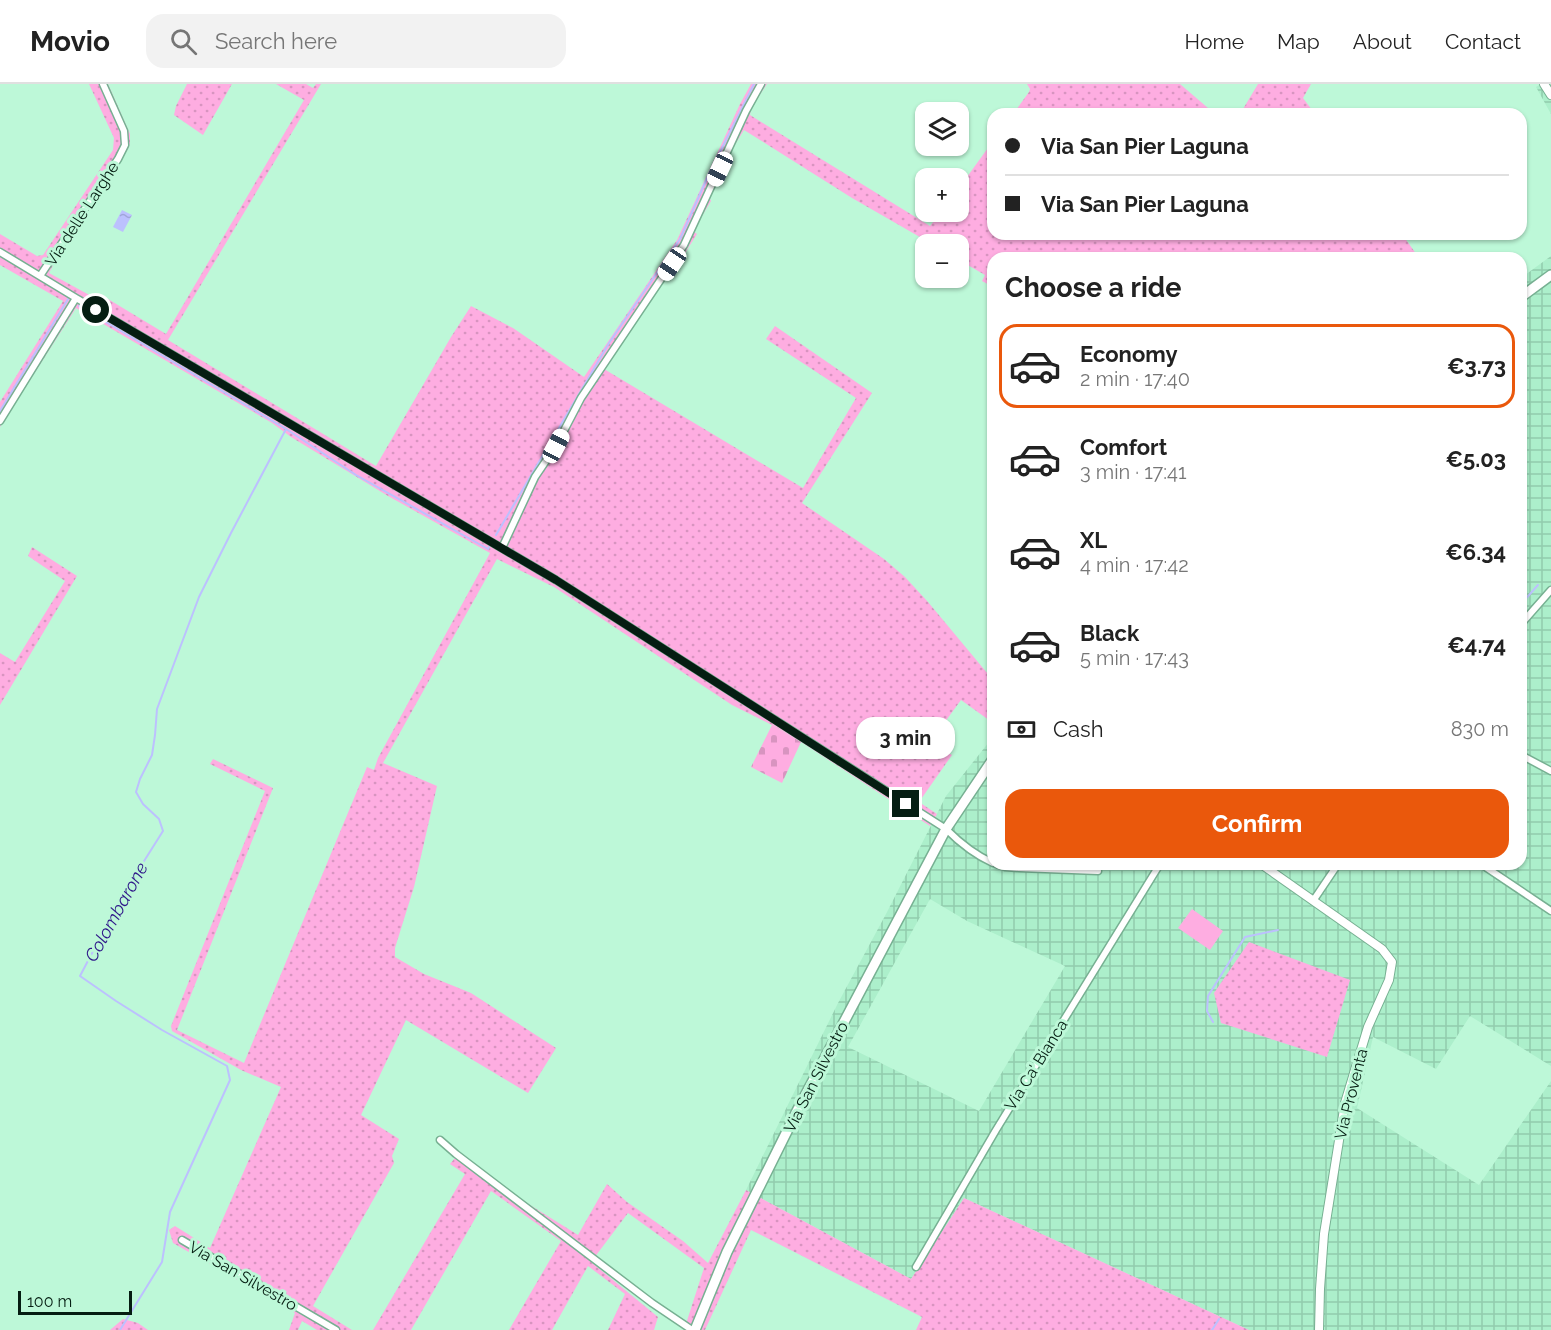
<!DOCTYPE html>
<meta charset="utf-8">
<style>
body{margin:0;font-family:Raleway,sans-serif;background:#f2f2f2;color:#222;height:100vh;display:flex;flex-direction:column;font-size:22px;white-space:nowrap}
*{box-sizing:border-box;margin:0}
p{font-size:20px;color:#767676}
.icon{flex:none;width:33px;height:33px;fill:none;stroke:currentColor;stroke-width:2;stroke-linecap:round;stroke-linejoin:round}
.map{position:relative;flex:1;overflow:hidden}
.details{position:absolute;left:987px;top:168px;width:540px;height:618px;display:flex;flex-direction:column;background:#fff;border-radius:18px;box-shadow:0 2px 4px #0004}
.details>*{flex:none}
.guide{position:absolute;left:987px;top:24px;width:540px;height:132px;border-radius:18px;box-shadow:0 2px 4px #0004;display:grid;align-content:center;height:132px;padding:0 18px;background:#fff}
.fabs{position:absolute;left:915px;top:18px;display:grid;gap:12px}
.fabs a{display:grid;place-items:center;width:54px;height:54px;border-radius:12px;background:#fff;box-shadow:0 2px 4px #0004;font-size:30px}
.scale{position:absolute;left:18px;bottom:15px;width:114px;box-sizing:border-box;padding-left:6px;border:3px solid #051d12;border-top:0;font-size:16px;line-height:21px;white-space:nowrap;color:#051d12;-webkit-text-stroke:4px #bdf8d8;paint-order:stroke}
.end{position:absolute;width:27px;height:27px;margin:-14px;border:8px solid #051d12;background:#fff;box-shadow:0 0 0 3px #fff}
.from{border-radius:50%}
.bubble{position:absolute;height:42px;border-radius:18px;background:#fff;box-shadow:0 2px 4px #0004;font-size:20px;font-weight:700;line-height:42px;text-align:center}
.car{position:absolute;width:18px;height:36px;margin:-18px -9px;border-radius:8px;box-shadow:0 0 4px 2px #0007;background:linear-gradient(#fff 24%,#345 0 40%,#fff 0 76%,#345 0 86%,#fff 0)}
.guide b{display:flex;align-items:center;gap:21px;height:57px;font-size:22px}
.guide b+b{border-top:2px solid #e0e0e0}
.guide i{width:15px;height:15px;background:#222}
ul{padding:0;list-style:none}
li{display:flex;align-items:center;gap:18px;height:84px;margin:0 12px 9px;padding:0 6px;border:3px solid transparent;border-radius:18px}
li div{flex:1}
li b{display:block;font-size:22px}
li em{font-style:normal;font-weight:700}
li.current{border-color:#ea580c}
li>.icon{width:54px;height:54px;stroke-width:1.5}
h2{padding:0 18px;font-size:27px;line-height:72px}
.pay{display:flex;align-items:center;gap:15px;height:66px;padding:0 18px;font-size:22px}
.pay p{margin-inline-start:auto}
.button{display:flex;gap:12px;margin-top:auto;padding:12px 18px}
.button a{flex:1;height:69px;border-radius:18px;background:#ea580c;color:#fff;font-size:24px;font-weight:700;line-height:69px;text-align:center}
header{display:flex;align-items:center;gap:36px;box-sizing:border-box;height:84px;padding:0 30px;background:#fff;border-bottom:2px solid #e0e0e0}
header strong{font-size:28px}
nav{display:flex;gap:33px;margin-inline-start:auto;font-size:21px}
.search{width:420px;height:54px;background:#f2f2f2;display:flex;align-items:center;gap:15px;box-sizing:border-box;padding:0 21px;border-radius:18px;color:#767676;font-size:22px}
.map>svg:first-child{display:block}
</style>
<header>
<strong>Movio</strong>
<div class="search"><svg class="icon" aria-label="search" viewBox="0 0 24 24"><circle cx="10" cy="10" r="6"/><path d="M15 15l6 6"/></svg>Search here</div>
<nav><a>Home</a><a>Map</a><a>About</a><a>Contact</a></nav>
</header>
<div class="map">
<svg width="1551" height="1246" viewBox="0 0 1551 1246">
<defs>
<pattern id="industrial-grid" width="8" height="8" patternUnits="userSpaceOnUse" patternTransform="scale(1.5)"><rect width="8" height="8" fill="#acefcb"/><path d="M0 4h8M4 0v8" fill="none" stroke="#92ccad"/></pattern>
<pattern id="grass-dots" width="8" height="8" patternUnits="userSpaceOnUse" patternTransform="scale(1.5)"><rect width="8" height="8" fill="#feade1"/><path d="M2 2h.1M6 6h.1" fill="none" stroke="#d894c0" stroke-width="1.8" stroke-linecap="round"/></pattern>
<pattern id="cemetery-stones" width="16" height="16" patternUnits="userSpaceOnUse" patternTransform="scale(1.5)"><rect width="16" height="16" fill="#feade1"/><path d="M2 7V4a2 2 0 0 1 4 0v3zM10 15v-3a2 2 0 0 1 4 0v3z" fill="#d894c0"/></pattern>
<pattern id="water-ripples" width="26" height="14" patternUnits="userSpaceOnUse" patternTransform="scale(1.5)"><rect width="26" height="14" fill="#bcc1fe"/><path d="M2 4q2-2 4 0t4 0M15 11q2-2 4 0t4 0" fill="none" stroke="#a0a5d9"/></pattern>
</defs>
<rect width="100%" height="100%" fill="#bdf8d8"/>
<path fill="url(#industrial-grid)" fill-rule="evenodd" d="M1541,0h10v30l-15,-27z
M1551,172v810l-81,-50 -34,53 -63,-32 -16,71 122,77 72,-104v249h-302l-285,-132 -53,81 -165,-89 92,-187 48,-89 60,-118 47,-59v127h53l101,5 4,-5h370v-586zM930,815l37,22 98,45 -86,145 -131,-64z"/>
<path fill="url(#grass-dots)" d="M89,0h19l22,50v9l-2,6 -69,105 -10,19 44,24 15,2 58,35 138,-234 -28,-16h30l7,4 3,-4h5l-153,256 208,126 75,-129 20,-31 42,22 71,49 93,-137 63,-136 11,-20h16l-16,24 -1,7 180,111 11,-14h17l1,-24 34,-47v93h409l17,24h-426v29l-11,-6 3,-6 -26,-15 -1,-16h-26l-80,-46 -108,-68 -18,29 4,4 -21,34 2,4 -18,30 4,3 -27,43 -4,-2 -36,57h-3l-23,37 199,119 53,-90 -90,-59 9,-13 97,67 -70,110 82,56 21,18 23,25 65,78v43l-32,-23 -30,41 21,14 -33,47 18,12 -7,12 -129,-84 -29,-17 -40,-20 -178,-118 -57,-28 -114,204 54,23 -23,101 -19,61v9l29,17 47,19 85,55 -28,45 -122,-73 -45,95 38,24 -7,17 2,7 -81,143 39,24h-35l-15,-9 -4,9h-9l6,-17 -122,-70 -4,-13 6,-4 35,22 71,-161 -40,-17 -69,-39 -1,-5 94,-235 -55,-27 3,-5 60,29 -96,242 67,33 123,-296 7,3 4,-12 112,-205 -102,-57 -97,-59 -19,-14 -196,-115 -76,119v-25l63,-101 -63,-36v-31l37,22 6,-1 70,-105 1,-12z
M187,0h45l-29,51 -29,-20 2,-9z
M1027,0h153l35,30h-202l16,-22 1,-3z
M1258,0h53l-8,14 12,16h-75z
M32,463l45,29 -77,129v-52l15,9 50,-81 -37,-25z
M1046,780h105l-4,5z
M1249,858l101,38 -23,77 -106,-34 -7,-30z
M455,1074l123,77 29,-51 20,18 56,39 25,22 38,-73 165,89 53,-81 285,132h-333l6,-13 -171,-87 -46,100h-21l20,-62 -76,-55 -37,49 67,55 -4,13h-46l17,-36 -37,-28 -36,64h-43l52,-89 -70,-50 -80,139h-38l92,-156 -15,-10z
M123,1235l15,4 10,7h-38z"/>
<path fill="url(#cemetery-stones)" d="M772,641l29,17 -19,41 -31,-16z"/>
<path fill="#feade1" d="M1192,825l31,22 -13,19 -32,-22z"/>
<path fill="url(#water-ripples)" d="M122,126l10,5 -9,17 -10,-5z"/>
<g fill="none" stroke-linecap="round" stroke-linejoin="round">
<path stroke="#bcc1fe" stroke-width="2" d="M79,222l207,123 70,46 132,74 1,-2
M0,327l68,-112
M496,451l113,-192 71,-104 28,-63 46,-92
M1521,520l17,-19
M1213,938l-6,-11 1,-15 37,-59 33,-7
M120,1246l42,-68 8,-50 60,-132 -3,-14 -65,-36 -46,-29 -36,-25 42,-80 41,-65 -4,-12 -16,-15 -7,-12 4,-13 12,-24 3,-20 2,-26 42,-112 32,-64 55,-104
M1212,1246l7,-11"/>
<defs>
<path id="minor" d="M0,168l76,46 480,282 390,249c14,14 29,26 47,34
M40,192l78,-117 7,-14 -1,-14 -21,-47
M0,337l76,-123
M502,464l33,-71 21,-31 25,-48 103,-153 62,-134 15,-27
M1521,540l30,-34
M1521,671l30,16
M996,780l9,3 14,1 79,3
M1481,780l70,47
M1313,817l25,-37
M440,1056l16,14 196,149 40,27
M182,1156l154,90
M916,1183l80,-137 164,-266"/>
<path id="tertiary" d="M1544,0l7,11
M1261,780l121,85 10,13 -3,18 -21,47 -23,76 -21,131 -4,55 -1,41"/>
<path id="primary" d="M1521,213l30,-22
M695,1246l32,-78 71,-143 148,-280 47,-70"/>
</defs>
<use href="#minor" stroke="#77b092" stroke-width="9"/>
<use href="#tertiary" stroke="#77b092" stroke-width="10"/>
<use href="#primary" stroke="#77b092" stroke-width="12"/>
<use href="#minor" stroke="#fff" stroke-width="6"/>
<use href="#tertiary" stroke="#fff" stroke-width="8"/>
<use href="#primary" stroke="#fff" stroke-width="9"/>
</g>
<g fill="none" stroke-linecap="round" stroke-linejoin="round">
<path stroke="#051d12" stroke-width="8" d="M96,226l460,270 350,224"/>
</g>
<g text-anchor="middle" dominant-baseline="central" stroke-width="6" stroke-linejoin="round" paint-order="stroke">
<g font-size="16" fill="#051d12" stroke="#bdf8d8">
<text transform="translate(82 130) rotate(-57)">Via delle Larghe</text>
<text transform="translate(1036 981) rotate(-58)">Via Ca' Bianca</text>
<text transform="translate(816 993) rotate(-63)">Via San Silvestro</text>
<text transform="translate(1351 1010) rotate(-76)">Via Proventa</text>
<text transform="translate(243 1192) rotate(30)">Via San Silvestro</text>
</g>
<g font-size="18" font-style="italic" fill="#2e1789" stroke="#bdf8d8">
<text transform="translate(116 828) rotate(-61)">Colombarone</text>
</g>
</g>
</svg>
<div class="fabs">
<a><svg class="icon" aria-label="layers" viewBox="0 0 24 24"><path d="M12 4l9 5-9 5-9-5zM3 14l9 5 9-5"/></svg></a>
<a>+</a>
<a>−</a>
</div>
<div class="scale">100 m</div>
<i class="end from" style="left:96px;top:226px"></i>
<i class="end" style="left:906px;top:720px"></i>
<div class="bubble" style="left:856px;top:633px;width:99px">3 min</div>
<i class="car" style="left:720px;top:85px;rotate:205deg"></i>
<i class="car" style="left:672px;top:180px;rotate:214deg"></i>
<i class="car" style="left:556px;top:362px;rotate:28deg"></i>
<div class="guide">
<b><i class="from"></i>Via San Pier Laguna</b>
<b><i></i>Via San Pier Laguna</b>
</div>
<section class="details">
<h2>Choose a ride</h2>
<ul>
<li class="current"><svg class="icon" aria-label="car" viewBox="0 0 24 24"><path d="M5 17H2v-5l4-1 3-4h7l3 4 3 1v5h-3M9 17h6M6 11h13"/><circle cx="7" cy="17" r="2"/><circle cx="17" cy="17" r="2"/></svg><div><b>Economy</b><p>2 min · 17:40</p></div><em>€3.73</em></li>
<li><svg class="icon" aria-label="car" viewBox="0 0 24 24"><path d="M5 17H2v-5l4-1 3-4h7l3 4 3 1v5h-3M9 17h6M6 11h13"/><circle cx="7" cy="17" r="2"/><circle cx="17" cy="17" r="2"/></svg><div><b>Comfort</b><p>3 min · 17:41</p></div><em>€5.03</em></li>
<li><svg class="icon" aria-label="car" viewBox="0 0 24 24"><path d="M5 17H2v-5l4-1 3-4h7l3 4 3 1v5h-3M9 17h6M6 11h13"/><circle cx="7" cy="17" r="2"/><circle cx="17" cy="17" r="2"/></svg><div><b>XL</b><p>4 min · 17:42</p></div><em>€6.34</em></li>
<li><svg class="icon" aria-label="car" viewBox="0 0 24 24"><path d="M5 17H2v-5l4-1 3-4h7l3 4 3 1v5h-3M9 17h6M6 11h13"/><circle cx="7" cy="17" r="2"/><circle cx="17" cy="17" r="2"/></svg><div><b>Black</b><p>5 min · 17:43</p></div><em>€4.74</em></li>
</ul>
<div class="pay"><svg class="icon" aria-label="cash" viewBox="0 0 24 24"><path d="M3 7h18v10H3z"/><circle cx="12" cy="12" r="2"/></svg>Cash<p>830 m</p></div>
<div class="button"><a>Confirm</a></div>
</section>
</div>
